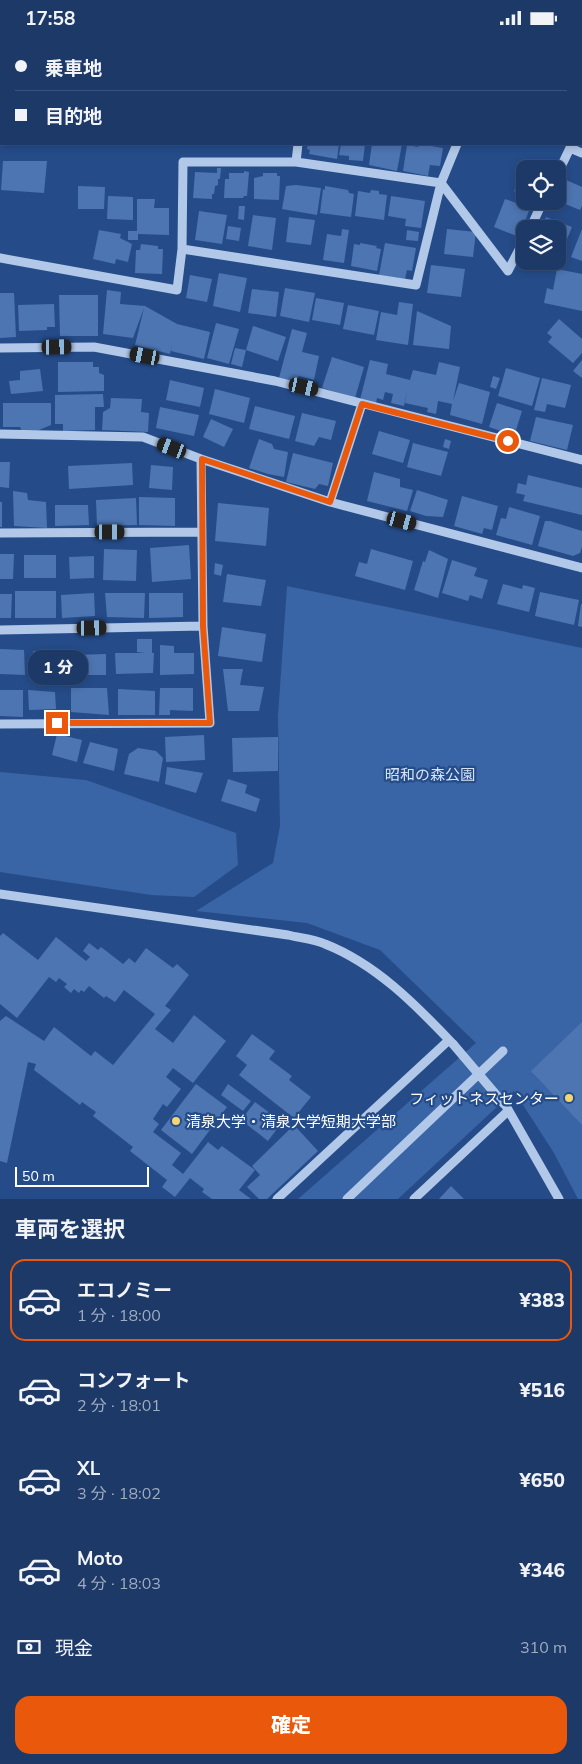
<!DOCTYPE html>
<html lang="ja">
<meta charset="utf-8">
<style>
body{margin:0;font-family:Mulish,"Noto Sans JP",sans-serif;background:#294470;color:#f1f3f6;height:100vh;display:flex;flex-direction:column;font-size:19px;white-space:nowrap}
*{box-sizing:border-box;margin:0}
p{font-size:16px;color:#a0acc0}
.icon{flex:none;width:28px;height:28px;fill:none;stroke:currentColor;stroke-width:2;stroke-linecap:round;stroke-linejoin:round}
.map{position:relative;height:1164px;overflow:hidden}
.sheet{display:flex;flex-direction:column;background:#1c3967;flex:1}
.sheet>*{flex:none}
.banner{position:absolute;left:0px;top:0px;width:582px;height:110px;box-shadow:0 2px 8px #0003,0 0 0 1px #3a537b;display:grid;align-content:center;height:110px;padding:0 15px;background:#1c3967}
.buttons{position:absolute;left:516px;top:125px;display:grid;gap:10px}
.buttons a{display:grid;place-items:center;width:50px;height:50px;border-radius:10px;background:#1c3967;box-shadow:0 2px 8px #0003,0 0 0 1px #3a537b;font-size:25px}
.scale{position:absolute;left:15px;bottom:12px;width:134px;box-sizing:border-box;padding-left:5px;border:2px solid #fff;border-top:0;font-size:14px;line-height:18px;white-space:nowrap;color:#fff;-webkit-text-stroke:4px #254c89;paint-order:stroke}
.end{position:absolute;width:22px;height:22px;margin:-11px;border:6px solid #ea580c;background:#fff;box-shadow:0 0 0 2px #fff}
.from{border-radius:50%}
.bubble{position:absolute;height:35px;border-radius:15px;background:#1c3967;box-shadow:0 2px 8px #0003,0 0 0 1px #3a537b;font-size:16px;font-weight:800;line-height:35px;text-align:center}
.car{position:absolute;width:15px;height:30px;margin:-15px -8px;border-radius:6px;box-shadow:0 0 4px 1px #0007;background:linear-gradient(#222 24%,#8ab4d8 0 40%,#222 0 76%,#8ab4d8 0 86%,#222 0)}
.banner b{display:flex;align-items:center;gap:18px;height:48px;font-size:19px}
.banner b+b{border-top:1px solid #3a537b}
.banner i{width:12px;height:12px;background:#f1f3f6}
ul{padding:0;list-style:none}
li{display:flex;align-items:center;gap:15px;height:82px;margin:0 10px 8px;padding:0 5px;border:2px solid transparent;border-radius:15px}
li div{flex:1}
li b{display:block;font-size:19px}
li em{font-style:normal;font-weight:800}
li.active{border-color:#ea580c}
li>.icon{width:45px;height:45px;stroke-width:1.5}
h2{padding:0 15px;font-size:22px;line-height:60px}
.pay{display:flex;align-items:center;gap:12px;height:55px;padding:0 15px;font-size:19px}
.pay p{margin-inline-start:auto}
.cta{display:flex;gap:10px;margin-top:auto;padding:10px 15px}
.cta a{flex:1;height:58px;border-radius:15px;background:#ea580c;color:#fff;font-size:20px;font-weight:800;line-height:58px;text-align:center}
.status{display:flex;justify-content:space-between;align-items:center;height:35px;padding:0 25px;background:#1c3967;direction:ltr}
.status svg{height:14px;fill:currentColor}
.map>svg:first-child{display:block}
</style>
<div class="status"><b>17:58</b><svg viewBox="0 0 49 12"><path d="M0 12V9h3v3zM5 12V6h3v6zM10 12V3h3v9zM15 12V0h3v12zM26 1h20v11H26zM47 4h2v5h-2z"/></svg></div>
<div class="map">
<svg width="582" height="1164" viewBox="0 0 582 1164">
<rect width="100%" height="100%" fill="#254c89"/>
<path fill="#3965a6" d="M287,551l295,62v551h-4l-24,-46 -40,-62 -116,108h-100l178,-156 -96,-93 -73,-27 -111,-12 77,-48 7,-37 -2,-110z
M0,737l86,8 150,53 2,32 -44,32 -43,-2 -151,-23z"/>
<path fill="#4d75b1" d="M172,109h39v2h-39z
M308,109h31l-2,15 -28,-5 1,-4 -3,-1z
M341,109h24l-2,17 -14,-1v-4l-10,-1z
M372,109h30l-5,27 -28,-6z
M419,109l24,4 -3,18 -10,-1 -2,11 -25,-5 4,-26 11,2z
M527,124l24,10h-26v27l-11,-5z
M3,126h44l-3,32 -43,-3z
M217,133h4l-1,11h-2v6l-3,1 -1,8h-2v5l-19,-1 2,-26 22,1z
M244,136l5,1 -2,24h-3l-1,2h-19l1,-19h4v-6h15z
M263,138h14v3h3l-1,24 -25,-1v-21l9,-2z
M564,144l18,8v19l-2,4 -22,-9v-6z
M296,150l25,3 -4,27 -35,-6 4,-23z
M78,151l27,1 -1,22h-26z
M325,151l23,4 1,3 5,1 -3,23 -31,-4 3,-24 2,1z
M371,155l8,1v3l8,1 -3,25 -29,-4 3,-25 12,2z
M108,161l25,1v23l-26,-1z
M391,161l34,5 -4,27 -16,-2 1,-7 -18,-3z
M137,164h18l-1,9h15v27l-31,-1v6h-10v-9h9z
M505,164l25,9 -11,29 -25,-10z
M239,171h6l-1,14 -6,-1z
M199,176l28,4 -5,29 -27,-4z
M253,180l23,3 -4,32 -24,-4z
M289,182l26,3 -4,25 -25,-3z
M546,182l26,10 -10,24 -4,-2v-20h-17z
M228,191l13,2 -2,13 -13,-2z
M342,194l7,1 -5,33 -21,-3 4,-26 14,2z
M447,194l29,3 -3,25 -29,-3z
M582,194v32l-11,-4z
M99,195l22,4 -1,4 12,6 -4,18 -12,-3 -1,5 -22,-5z
M407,195l12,2 -1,9 -12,-1z
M360,208l17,3 -1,2 5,1 -4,22 -26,-5 3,-22 6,1z
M385,208l31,5 -4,23 -5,-1 -2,9 -26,-4z
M141,209l17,2v3h5l-1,25 -27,-1 1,-23h4z
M431,230l34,4 -4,28 -34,-4z
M557,234l25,5v37l-38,-8 3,-15 6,2z
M219,238l28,5 -7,34 -27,-6z
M190,240l22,4 -5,23 -21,-4z
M285,253l30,5 -6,29 -29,-6z
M252,254l27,3 -3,25 -28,-4z
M107,255l14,2 -1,12 25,2 32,18 33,8 -6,27 -33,-8 1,-6 -2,9 -35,-9 9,-37 -11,30 -30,-4z
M0,258h14l2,44 -16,1z
M59,260h39v41h-38z
M316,263l28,5 -4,22 -28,-5z
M399,267l14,2 -5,41 -32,-5 5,-28 16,3z
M54,269l1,23h-8v3l-28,1 -1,-26z
M348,270l31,6 -5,24 -31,-6z
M417,276l34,15 -2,23 -36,-4z
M559,284l23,20v14l-9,10 -25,-21 4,-5 -5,-4z
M216,288l23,6 -10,35 -22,-6z
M253,291l33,11 -8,24 -32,-11z
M292,294l15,4 -5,19 17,4 -5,24 -15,-4 -5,6 -15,-4z
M235,313l11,2 -4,17 -11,-3z
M332,322l32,10 -9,31 -33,-10z
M370,325l18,4 -2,10 24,6 3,-10 23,5 3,-13 21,5 -7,34 6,-18 31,9 -8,32 -32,-9 2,-11 -14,-3 -2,13 -9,-2 1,-4 -23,-5 2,-12 -3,15 -13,-3 2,-9 -8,-2 -2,8 -6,-2 -1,6 -16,-4z
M582,325v18l-9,-7z
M58,327h35v5h6v6l5,2v16l-46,1z
M506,333l34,10 -8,28 -34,-10z
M40,334l3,22 -32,3 -2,-13 11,-1v-9z
M493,341l7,2 -4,11 -6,-2z
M542,343l29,7 -6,23 -18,-4 -2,8 -11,-2z
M170,345l34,8 -4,19 -34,-7z
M215,354l35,9 -6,25 -35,-9z
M103,359l1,13h-9v23l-32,1v-7h-8v-29z
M111,363l31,1 -1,13 8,1 -1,19 -46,-2 1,-18 7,-4z
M3,368h48v22l-12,5 -17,1 -2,-4h-17z
M497,368l25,8 -6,19 -7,-3 -2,6 -18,-6z
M255,371l40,10 -6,23 -40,-10z
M160,372l39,8 -5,21 -38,-8z
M302,378l34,8 -5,19 -12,-3 -5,9 -19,-5z
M536,382l37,8 -6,25 -37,-9z
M211,384l22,10 -9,18 -21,-10z
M379,396l31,9 -7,23 -31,-9z
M259,404l13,5 2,5 14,3 -4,25 -16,-3 -19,-6z
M445,404l6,2 -2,8 -6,-2z
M413,408l35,9 -7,24 -34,-9z
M293,418l40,10 -5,23 -9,-2 -4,5 -29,-7z
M0,427h10l-1,26 -9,-1z
M132,428l1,22 -64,4 -1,-23z
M151,430l22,2 -1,23 -23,-2z
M374,437l26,7v8l13,3 -6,21 -40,-10z
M528,440l54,13v27l-59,-14 2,-6 -9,-2 2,-10 8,2z
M417,455l31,10 -5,17 -17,-1 -16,-5z
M13,456l14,2 1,7 18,2 1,26 -33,-2z
M462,461l36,10 -6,24 -8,-2 -2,6 -28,-8z
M139,462l36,1v28l-36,-1z
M136,463l1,27 -40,1 -1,-26z
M0,467h2v25h-2z
M218,468l51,5 -3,38 -51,-5z
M55,470h33l1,20 -34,1z
M509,472l31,9 -8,29 -36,-10 5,-17 5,1z
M545,486h5l32,10v16l-2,6 -7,3 -35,-10z
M189,510l2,34 -39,3 -2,-34z
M104,514l33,1 -1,31 -33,-1z
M371,514l42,12 -8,29 -50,-14 4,-14 8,2z
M429,515l19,9 -10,39 -24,-8 9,-29 2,1z
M0,519h14l-1,25h-13z
M24,520h32v23h-32z
M94,521v22l-24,1 -1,-22z
M452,525l25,8 -3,8 14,4 -6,19 -12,-4 -2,6 -26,-8z
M215,528l8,2 -2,11 -7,-2z
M227,539l39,6 -5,26 -38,-4z
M503,549l19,5 1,-4 12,3 -6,24 -32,-8z
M15,556h41v27h-41z
M540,557l39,8 -5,25 -39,-9z
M94,558l1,23 -33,2 -1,-23z
M105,558h40l-1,25 -37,-1z
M149,558h34v24l-34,1z
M0,559h12l-1,24h-11z
M581,569h1v23l-4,-1z
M222,592l44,7 -4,28 -44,-6z
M137,604h15v14h2l-1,20 -37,1 -1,-21h30l-8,-1z
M160,610l14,1v7h20v21l-34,1z
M0,614l24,1 1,25 -25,-1z
M33,616h34v23l-34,-1z
M106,619v21h-35l1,-20z
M223,634h20l-3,16 24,2 -5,24h-31z
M71,653h36l2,27 -38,-3z
M160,653h33v23l-23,-1v5h-11z
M118,654l37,2v24h-37z
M0,655h23v27l-23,-1z
M28,655l27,2 1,17 -27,1z
M57,699l25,6 -5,22 -25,-7z
M204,700l1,25 -39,2 -1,-25z
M278,702v34l-45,1 -1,-34z
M90,707l28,7 -4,22 -31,-8z
M138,713l18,3 7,7 -4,24 -35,-8 5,-20z
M167,732l36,6 -7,20 -31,-9z
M228,744l19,6 -2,8 15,6 -4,13 -35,-11z
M3,898l35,27 18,-23 30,24 4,-4 -7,-6 6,-8 9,7 3,-3 22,17 6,-6 6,5 11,-15 27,20 4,-4 12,11 -24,31 6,4 -16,19 18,14 21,-28 32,26 -33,42 -20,-15 -7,9 15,12 -14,18 -4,-3 -10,15 6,5 -6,8 28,21 -9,12 11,9 25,-32 10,8 4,-4 33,24 -16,20 12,9h-39l-10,-7 2,-3 -14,-11 -15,19 -13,-10 5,-7 -37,-29 3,-4 -40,-31 3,-4 -14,-10 -2,3 -46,-35 2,-6 -8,-2 -21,101 -7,-2v-140l6,-5 38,25 10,-14 37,29 4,-5 18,14 42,-51 -31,-24 -9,12 -9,-6 -2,2 -15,-12 -5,6 -3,-2 -2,3 -5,-4 -3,4 -7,-6 3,-3 -8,-6 -3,4 -7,-5 -32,41 -17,-14v-68z
M582,987v103l-51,-54z
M252,999l23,17 -6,8 23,17 -3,4 22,17 -17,21 -55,-43 8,-10 -11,-9z
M196,1049l31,23 -35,47 -31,-24z
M228,1049l23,17 -8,10 -22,-16z
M255,1067l27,20 -14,19 -27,-21z
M294,1090l24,26 -51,48h-8l-12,-12 13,-12 -8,-9z
M451,1151l13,13h-25z"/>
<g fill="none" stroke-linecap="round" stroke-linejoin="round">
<path stroke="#b1c8e9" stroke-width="9" d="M309,1l1,-1
M296,127l145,21 67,88 17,-33
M558,138l12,-25 12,5
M530,194l13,-28
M182,214l234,36 25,-102 16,-39
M0,223l177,32 5,-41 1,-87h113l2,-18
M0,313l94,-1 181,34 307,79
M0,399l143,3 58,22 129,43 252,66
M330,467l32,-98
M0,498l202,-1
M0,595l203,-4
M0,689l210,-1 -7,-97 -2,-167
M0,859l288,41c12,3 26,4 37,9 51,20 91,61 128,100
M506,1071l53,93
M277,1164l172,-159
M347,1164l156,-148
M414,1164l94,-88"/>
<path stroke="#b1c8e9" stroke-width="9" d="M453,1009l51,60"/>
</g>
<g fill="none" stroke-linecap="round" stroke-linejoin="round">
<path stroke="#ea580c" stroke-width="6" d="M57,688h153l-7,-97 -1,-167 128,43 32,-98 146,37"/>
</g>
<g fill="#f4d575" stroke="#254c89" stroke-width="2">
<circle cx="569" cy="1063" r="5"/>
<circle cx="176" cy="1086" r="5"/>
</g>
<g text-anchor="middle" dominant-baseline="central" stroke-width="4.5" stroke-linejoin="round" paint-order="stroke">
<g font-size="15" fill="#d5e3f7" stroke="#254c89">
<text x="430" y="739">昭和の森公園</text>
</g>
<g font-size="15" fill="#fff" stroke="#254c89" text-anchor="end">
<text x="559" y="1063">フィットネスセンター</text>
<text x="186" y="1086" text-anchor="start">清泉大学・清泉大学短期大学部</text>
</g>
</g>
</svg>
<div class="buttons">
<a><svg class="icon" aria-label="locate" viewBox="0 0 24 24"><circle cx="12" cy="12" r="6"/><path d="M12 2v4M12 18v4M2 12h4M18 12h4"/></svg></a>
<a><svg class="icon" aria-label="layers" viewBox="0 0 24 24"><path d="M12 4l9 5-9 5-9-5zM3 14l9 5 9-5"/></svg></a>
</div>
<div class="scale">50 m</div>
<i class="end from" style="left:508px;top:406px"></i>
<i class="end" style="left:57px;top:688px"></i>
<div class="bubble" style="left:28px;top:615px;width:60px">1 分</div>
<i class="car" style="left:57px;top:312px;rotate:89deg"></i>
<i class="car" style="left:145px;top:321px;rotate:281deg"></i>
<i class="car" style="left:304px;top:352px;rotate:103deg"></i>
<i class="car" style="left:172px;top:413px;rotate:291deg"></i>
<i class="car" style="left:402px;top:486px;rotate:105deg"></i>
<i class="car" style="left:110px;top:497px;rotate:90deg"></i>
<i class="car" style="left:92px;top:593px;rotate:89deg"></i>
<div class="banner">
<b><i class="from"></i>乗車地</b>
<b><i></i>目的地</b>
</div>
</div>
<section class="sheet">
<h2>車両を選択</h2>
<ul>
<li class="active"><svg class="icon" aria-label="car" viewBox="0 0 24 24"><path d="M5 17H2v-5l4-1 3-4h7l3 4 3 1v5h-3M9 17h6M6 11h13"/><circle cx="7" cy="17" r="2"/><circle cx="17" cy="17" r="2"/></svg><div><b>エコノミー</b><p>1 分 · 18:00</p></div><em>¥383</em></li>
<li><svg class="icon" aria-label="car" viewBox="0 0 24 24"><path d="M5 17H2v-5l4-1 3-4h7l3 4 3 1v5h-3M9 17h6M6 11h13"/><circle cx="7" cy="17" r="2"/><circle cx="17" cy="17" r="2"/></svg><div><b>コンフォート</b><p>2 分 · 18:01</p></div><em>¥516</em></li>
<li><svg class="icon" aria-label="car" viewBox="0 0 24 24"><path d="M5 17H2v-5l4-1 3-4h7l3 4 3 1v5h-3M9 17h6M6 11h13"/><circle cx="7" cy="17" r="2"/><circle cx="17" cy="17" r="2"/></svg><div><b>XL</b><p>3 分 · 18:02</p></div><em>¥650</em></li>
<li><svg class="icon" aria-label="car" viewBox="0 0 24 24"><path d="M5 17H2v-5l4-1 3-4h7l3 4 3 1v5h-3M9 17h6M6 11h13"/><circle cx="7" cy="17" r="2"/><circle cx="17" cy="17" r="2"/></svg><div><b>Moto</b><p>4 分 · 18:03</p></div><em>¥346</em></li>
</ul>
<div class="pay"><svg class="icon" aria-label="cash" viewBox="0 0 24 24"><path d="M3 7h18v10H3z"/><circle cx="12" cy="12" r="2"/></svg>現金<p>310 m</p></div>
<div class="cta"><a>確定</a></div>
</section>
